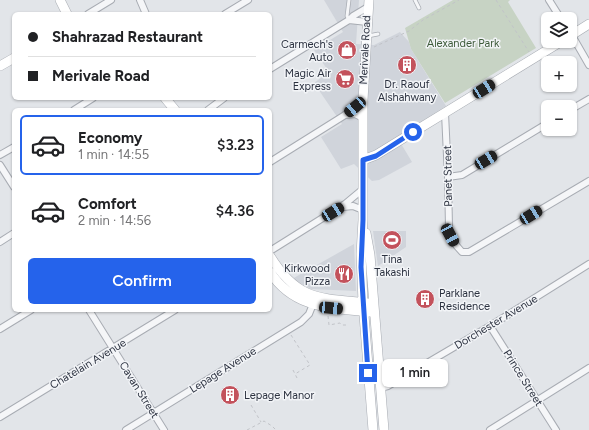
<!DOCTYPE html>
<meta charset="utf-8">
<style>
body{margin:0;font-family:Figtree,sans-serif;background:#f6f6f6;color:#202124;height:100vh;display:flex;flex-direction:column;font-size:15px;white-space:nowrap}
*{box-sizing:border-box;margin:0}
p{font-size:13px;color:#757577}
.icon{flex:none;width:22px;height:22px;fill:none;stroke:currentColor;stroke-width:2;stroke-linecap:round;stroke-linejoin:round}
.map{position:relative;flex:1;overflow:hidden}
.sheet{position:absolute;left:12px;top:108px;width:260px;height:204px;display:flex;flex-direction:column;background:#fff;border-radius:6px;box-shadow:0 1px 3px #0004}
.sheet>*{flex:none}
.guide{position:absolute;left:12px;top:12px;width:260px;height:88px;border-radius:6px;box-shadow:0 1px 3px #0004;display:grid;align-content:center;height:88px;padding:0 16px;background:#fff}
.controls{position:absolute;left:541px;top:12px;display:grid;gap:8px}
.controls a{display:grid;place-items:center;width:36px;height:36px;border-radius:6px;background:#fff;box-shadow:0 1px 3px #0004;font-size:20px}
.end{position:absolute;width:18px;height:18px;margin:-9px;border:5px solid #2563eb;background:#fff;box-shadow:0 0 0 2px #fff}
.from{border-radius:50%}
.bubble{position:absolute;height:28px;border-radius:6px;background:#fff;box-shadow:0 1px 3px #0004;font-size:13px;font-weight:600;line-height:28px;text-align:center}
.car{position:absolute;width:12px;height:24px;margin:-12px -6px;border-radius:5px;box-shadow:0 0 3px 1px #0007;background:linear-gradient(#222 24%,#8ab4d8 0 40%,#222 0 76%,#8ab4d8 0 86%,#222 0)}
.guide b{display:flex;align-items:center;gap:14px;height:38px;font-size:15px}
.guide b+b{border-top:1px solid #e0e0e0}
.guide i{width:10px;height:10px;background:#202124}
ul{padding:7px 0 0;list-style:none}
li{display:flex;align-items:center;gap:12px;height:60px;margin:0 8px 6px;padding:0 8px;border:2px solid transparent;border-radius:6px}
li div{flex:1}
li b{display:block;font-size:15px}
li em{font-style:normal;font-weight:600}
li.current{border-color:#2563eb}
li>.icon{width:36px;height:36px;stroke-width:1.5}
.button{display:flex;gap:8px;margin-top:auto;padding:8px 16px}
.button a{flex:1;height:46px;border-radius:6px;background:#2563eb;color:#fff;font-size:16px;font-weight:600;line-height:46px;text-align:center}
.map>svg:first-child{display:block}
</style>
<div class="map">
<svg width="589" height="430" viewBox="0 0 589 430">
<rect width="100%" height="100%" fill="#e2e5e9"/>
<path fill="#d0d4db" d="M324,0h35l-3,44 18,1 26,-13 9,10 2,7 35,57 -49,31 15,25 -33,18 -7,1 -18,-17 -13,5 -20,-32 21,-13 -28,-41 15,-11 -15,-22 29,-18z
M373,231h33v16l-28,19z
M354,244l2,47 -45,-2 -19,-10z"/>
<path fill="#c7d3c4" d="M453,0h57l-2,2 28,46 -91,55 -34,-54 -6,-21z"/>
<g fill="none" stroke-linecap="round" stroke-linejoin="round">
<defs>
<path id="lane" d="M349,0l-2,16 2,4
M415,0l4,8
M368,36l10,-2"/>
<path id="street" d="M140,0l6,14
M549,0l12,19
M88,14l23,-14
M225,14l23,-14
M349,20l18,2
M570,32l19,33
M270,69l79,-49 4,-4 15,-9
M74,110l19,-12
M208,110l16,-12
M570,110l19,-11
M445,113l3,64 1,51c1,10 6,17 13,24h7l120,-71
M345,115l10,-1 8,4
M0,155l14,-8
M270,162l75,-47 18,-15
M0,165l14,22
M448,177l14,-2 86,-52
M343,207l10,-1 10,4
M0,242l14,-9
M270,251l75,-47 18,-15
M89,310l75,120
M490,326l66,104
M0,329l31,-19
M380,388l8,-2 102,-60 99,-62
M0,417l175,-107
M126,430l175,-108 8,-8 4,-10
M490,430l99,-62"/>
<path id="secondary" d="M60,0l7,14
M369,0l-6,100v120l-2,34 2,48 10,128
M570,36l19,-12
M0,66l14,-8
M165,98l10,12
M363,160l13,-5 186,-114
M366,233l4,22 14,175
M270,256c28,46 51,42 99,47
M270,272c24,37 61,36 100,40"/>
</defs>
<use href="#lane" stroke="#a8acb3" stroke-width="4.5"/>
<use href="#street" stroke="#a8acb3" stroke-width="8"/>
<use href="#secondary" stroke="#a8acb3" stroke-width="10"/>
<path stroke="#c1c3c8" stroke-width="1" stroke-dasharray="3 3" stroke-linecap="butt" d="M496,0l33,52
M374,47l35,-16 14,-11 36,-20
M328,316l1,9 11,-2 2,2h5
M291,335l19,30 -15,9
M293,370l4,8
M251,405l10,17
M247,430l17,-9 8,5 4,4"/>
<use href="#lane" stroke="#f5f6f8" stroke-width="3"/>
<use href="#street" stroke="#f5f6f8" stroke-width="6"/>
<use href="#secondary" stroke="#fff" stroke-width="9"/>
</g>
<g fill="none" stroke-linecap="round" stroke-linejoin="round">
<path stroke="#2563eb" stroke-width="5" d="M368,373l-7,-106 2,-47v-60l13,-4 37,-24"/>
</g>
<defs>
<symbol id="shop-disc" viewBox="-11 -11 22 22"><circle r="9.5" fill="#c3525c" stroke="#f2f4f7"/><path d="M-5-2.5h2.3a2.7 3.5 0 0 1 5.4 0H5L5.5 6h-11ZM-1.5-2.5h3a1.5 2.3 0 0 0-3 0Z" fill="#fff"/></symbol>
<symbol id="building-disc" viewBox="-11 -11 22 22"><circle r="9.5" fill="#c3525c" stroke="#f2f4f7"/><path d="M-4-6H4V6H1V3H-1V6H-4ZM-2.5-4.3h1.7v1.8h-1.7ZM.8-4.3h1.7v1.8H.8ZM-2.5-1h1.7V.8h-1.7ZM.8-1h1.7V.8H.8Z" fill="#fff"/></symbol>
<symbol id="supermarket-disc" viewBox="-11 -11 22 22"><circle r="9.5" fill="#c3525c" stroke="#f2f4f7"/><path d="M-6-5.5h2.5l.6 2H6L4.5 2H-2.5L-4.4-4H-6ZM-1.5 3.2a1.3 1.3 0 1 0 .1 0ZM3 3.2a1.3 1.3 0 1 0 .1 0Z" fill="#fff"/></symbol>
<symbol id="stadium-disc" viewBox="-11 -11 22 22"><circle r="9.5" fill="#c3525c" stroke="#f2f4f7"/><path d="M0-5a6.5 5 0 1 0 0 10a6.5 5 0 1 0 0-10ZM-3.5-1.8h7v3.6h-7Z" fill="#fff"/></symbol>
<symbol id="restaurant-disc" viewBox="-11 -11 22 22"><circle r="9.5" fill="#c3525c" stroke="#f2f4f7"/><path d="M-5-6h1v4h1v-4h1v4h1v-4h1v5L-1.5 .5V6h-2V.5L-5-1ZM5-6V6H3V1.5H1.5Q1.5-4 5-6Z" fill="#fff"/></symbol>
</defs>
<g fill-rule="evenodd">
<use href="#shop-disc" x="336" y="39" width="22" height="22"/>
<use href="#building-disc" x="396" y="54" width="22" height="22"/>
<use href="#supermarket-disc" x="334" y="68" width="22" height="22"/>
<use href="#stadium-disc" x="381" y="229" width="22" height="22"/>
<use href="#restaurant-disc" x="333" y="263" width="22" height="22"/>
<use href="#building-disc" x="414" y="288" width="22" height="22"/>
<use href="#building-disc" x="219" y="384" width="22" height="22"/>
</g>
<g text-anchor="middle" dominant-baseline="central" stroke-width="3" stroke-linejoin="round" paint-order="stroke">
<g font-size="11" fill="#3e5b3a" stroke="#f2f4f7">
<text x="463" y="43">Alexander Park</text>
</g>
<g font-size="11" fill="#2c3240" stroke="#f2f4f7" text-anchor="end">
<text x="333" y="44">Carmech's<tspan x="333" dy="13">Auto</tspan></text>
<text x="331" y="73">Magic Air<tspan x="331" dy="13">Express</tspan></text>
<text x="407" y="84" text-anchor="middle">Dr. Raouf<tspan x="407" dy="13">Alshahwany</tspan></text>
<text x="392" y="259" text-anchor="middle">Tina<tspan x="392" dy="13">Takashi</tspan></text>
<text x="330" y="268">Kirkwood<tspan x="330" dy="13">Pizza</tspan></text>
<text x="439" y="293" text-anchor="start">Parklane<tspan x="439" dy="13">Residence</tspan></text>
<text x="244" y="395" text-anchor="start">Lepage Manor</text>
</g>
<g font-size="11" fill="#2c3240" stroke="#f2f4f7">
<text transform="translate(365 50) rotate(-87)">Merivale Road</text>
<text transform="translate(448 176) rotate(-91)">Panet Street</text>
<text transform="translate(496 322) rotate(-31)">Dorchester Avenue</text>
<text transform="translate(88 364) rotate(-31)">Chatelain Avenue</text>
<text transform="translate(223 370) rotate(-32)">Lepage Avenue</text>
<text transform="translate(523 378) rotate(58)">Prince Street</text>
<text transform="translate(139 390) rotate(58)">Cavan Street</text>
</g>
</g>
</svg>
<div class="controls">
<a><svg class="icon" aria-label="layers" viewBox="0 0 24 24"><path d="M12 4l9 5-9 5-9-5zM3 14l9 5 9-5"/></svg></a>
<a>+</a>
<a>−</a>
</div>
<i class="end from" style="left:413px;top:132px"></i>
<i class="end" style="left:368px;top:373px"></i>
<div class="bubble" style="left:382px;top:359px;width:66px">1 min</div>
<i class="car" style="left:484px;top:89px;rotate:58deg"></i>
<i class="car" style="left:355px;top:107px;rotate:230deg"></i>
<i class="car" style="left:486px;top:160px;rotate:59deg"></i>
<i class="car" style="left:333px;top:212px;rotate:58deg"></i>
<i class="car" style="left:531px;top:215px;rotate:59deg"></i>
<i class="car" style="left:450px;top:235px;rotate:152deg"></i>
<i class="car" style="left:331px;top:308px;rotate:95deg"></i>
<div class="guide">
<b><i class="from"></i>Shahrazad Restaurant</b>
<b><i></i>Merivale Road</b>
</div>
<section class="sheet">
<ul>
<li class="current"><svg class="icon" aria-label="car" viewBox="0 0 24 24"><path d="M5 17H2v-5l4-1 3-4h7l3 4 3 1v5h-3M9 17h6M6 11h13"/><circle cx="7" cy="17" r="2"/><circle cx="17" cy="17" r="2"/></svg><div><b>Economy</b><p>1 min · 14:55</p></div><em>$3.23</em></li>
<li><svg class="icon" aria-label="car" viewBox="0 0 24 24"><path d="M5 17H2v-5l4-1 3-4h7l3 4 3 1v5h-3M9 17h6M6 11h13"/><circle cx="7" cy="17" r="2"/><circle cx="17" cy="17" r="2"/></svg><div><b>Comfort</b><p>2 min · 14:56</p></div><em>$4.36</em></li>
</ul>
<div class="button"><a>Confirm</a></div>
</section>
</div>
